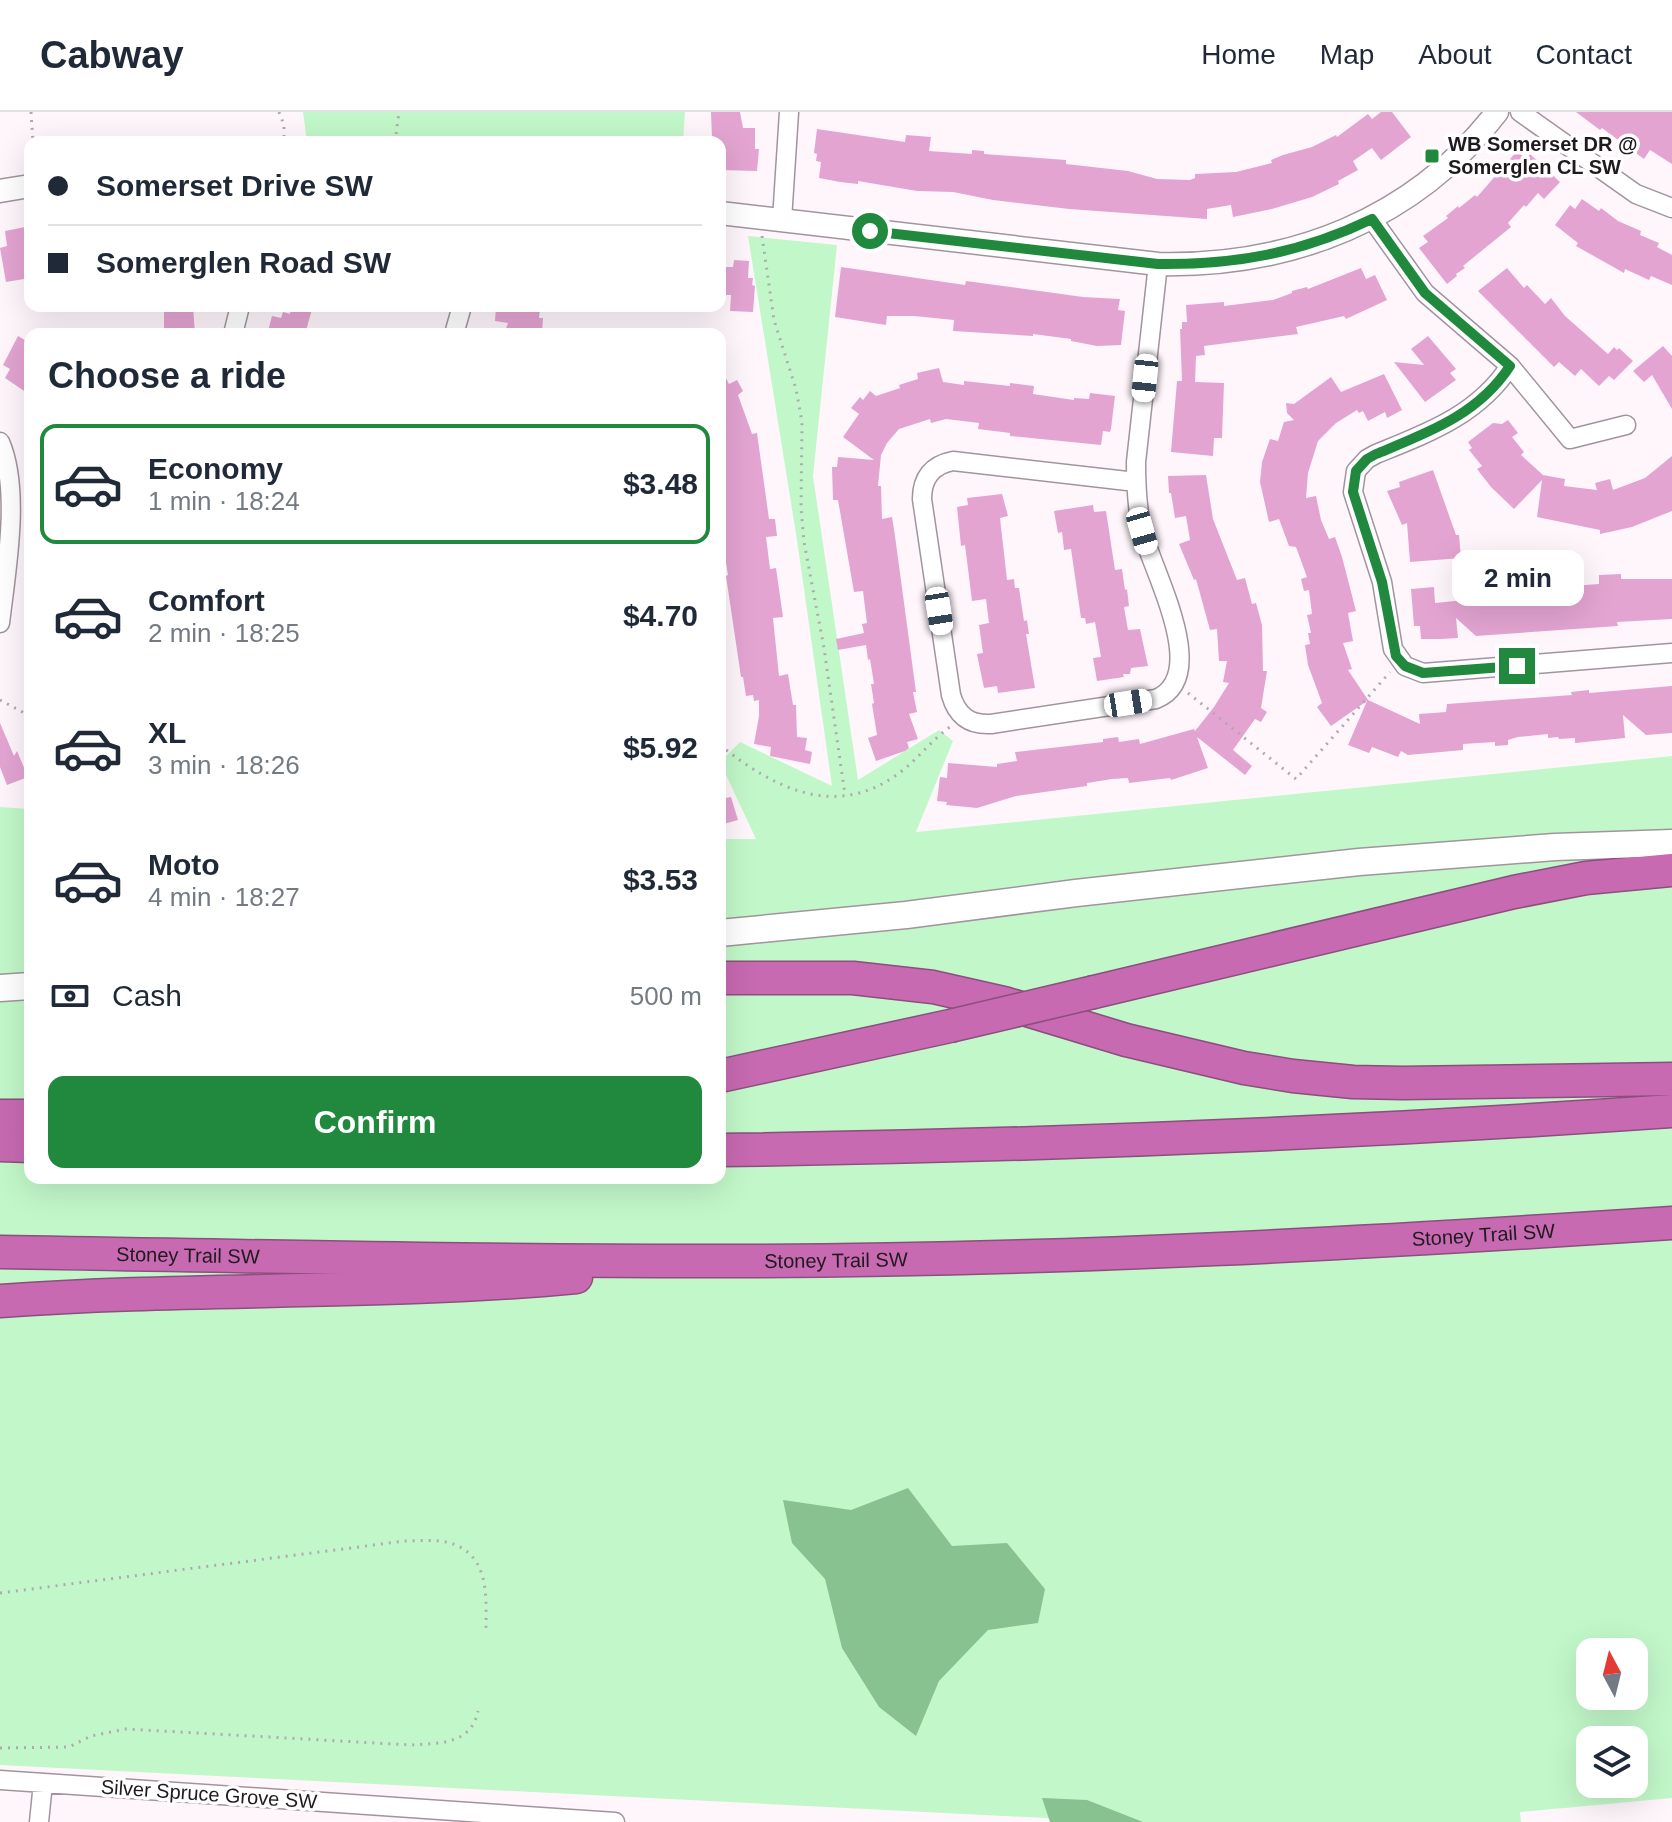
<!DOCTYPE html>
<meta charset="utf-8">
<style>
body{margin:0;font-family:Helvetica,sans-serif;background:#f2f2f3;color:#1f2937;height:100vh;display:flex;flex-direction:column;font-size:30px;white-space:nowrap}
*{box-sizing:border-box;margin:0}
p{font-size:26px;color:#747a83}
.icon{flex:none;width:44px;height:44px;fill:none;stroke:currentColor;stroke-width:2;stroke-linecap:round;stroke-linejoin:round}
.map{position:relative;flex:1;overflow:hidden}
.side{position:absolute;left:24px;top:216px;width:702px;height:856px;display:flex;flex-direction:column;background:#fff;border-radius:16px;box-shadow:0 8px 32px #0002}
.side>*{flex:none}
.banner{position:absolute;left:24px;top:24px;width:702px;height:176px;border-radius:16px;box-shadow:0 8px 32px #0002;display:grid;align-content:center;height:176px;padding:0 24px;background:#fff}
.needle{width:52px;rotate:353deg}
.fabs{position:absolute;left:1576px;top:1526px;display:grid;gap:16px}
.fabs a{display:grid;place-items:center;width:72px;height:72px;border-radius:16px;background:#fff;box-shadow:0 8px 32px #0002;font-size:40px}
.end{position:absolute;width:36px;height:36px;margin:-18px;border:10px solid #20893e;background:#fff;box-shadow:0 0 0 4px #fff}
.from{border-radius:50%}
.bubble{position:absolute;height:56px;border-radius:16px;background:#fff;box-shadow:0 8px 32px #0002;font-size:26px;font-weight:700;line-height:56px;text-align:center}
.car{position:absolute;width:24px;height:48px;margin:-24px -12px;border-radius:10px;box-shadow:0 0 6px 2px #0007;background:linear-gradient(#fff 24%,#345 0 40%,#fff 0 76%,#345 0 86%,#fff 0)}
.banner b{display:flex;align-items:center;gap:28px;height:76px;font-size:30px}
.banner b+b{border-top:2px solid #e0e1e3}
.banner i{width:20px;height:20px;background:#1f2937}
ul{padding:0;list-style:none}
li{display:flex;align-items:center;gap:24px;height:120px;margin:0 16px 12px;padding:0 8px;border:4px solid transparent;border-radius:16px}
li div{flex:1}
li b{display:block;font-size:30px}
li em{font-style:normal;font-weight:700}
li.active{border-color:#20893e}
li>.icon{width:72px;height:72px;stroke-width:1.5}
h2{padding:0 24px;font-size:36px;line-height:96px}
.pay{display:flex;align-items:center;gap:20px;height:88px;padding:0 24px;font-size:30px}
.pay p{margin-inline-start:auto}
.button{display:flex;gap:16px;margin-top:auto;padding:16px 24px}
.button a{flex:1;height:92px;border-radius:16px;background:#20893e;color:#fff;font-size:32px;font-weight:700;line-height:92px;text-align:center}
header{display:flex;align-items:center;gap:48px;box-sizing:border-box;height:112px;padding:0 40px;background:#fff;border-bottom:2px solid #e0e1e3}
header strong{font-size:38px}
nav{display:flex;gap:44px;margin-inline-start:auto;font-size:28px}
.map>svg:first-child{display:block}
</style>
<header>
<strong>Cabway</strong>
<nav><a>Home</a><a>Map</a><a>About</a><a>Contact</a></nav>
</header>
<div class="map">
<svg width="1672" height="1710" viewBox="0 0 1672 1710">
<rect width="100%" height="100%" fill="#fff6fc"/>
<path fill="#c2f8c9" fill-rule="evenodd" d="M303,0h382l-2,30h-376z
M748,124l89,9 -24,231 45,304 81,-50 14,11 -37,91 756,-76v1042l-152,14 1,10h-399l-1122,-57v-958l30,2v369h690v-339h36l-36,-77 20,-20 92,44 -35,-246zM1590,1540h44v44h-44zM1590,1628h44v44h-44z"/>
<path fill="#87c290" d="M908,1376l44,58 55,-3 38,46 -7,34 -50,7 -49,51 -23,55 -37,-29 -37,-59 -17,-69 -33,-36 -9,-43 68,10z
M1042,1686l45,2 56,22h-93z"/>
<path fill="#e3a4d2" d="M711,0h29l3,16h12v21h4l-2,22 -37,-1v-28h-5v-4h-3z
M1381,0h11l19,25 -30,23 -9,-12 -19,13 5,9 -20,11 1,3 -27,13 -40,12 -39,8 -2,-12 -24,4v10l-138,-10 -76,-9 -40,-8 -36,-1 -59,-10v3l-18,-2 -21,-4 2,-16 -5,-1 1,-7 -3,-1 3,-24 88,13 1,-7 25,2 -2,14 43,3v-4l12,1v3l82,6v4l62,7 29,8 33,1 5,-2v-4l41,-2 36,-9 -1,-3 12,-5 29,-8 24,-12 1,2 31,-23 4,5z
M1576,0h96v52l-22,-14 -6,9 -42,-31 -2,2z
M1517,39l9,8 4,-5 30,28 -16,17 -6,-6 -12,14 -2,-2 -16,18 3,4 -48,39 2,2 -9,6 1,2 -10,8 -28,-36 9,-6 -5,-6 25,-18 -2,-2 12,-10 1,2 16,-13 2,2z
M1582,87l17,12 2,-3 17,13 23,10 -1,4 19,8 -2,4 15,8v30l-21,-9 -2,4 -24,-11 -1,4 -48,-27 2,-3 -23,-18 15,-20 5,4z
M30,114v52l-24,4 -6,-34 7,-2 -2,-15z
M734,148l15,1 -1,17h5l-1,7 3,1 -2,26 -23,-1 1,-16h-11v-28h13z
M841,155l124,18 1,-4 117,16 37,2 -2,11 7,1 -4,34 -24,1 -26,-5v-2l-38,-5v2l-80,-5 1,-11 -40,-4h-27l-1,9 -51,-8z
M1361,156l5,11 9,-4 12,25 -41,19 -2,-3 -48,11 2,7 -94,12 1,9 -9,1 -1,26 29,1 -2,55h-8l-1,18 -42,-4 6,-71h5l-2,-52h2v-7h5l-1,-17 38,-3v4l49,-6 19,-7v-2l15,-4 1,2z
M1507,156l17,20 3,-3 18,19 6,-6 14,18 43,38 6,-7 3,3 2,-2 14,13 -19,19 -5,-4 -10,10 -18,-17 -6,7 -16,-14 -5,5 -76,-76z
M164,194h29l2,28h-31z
M291,194h22l-8,28h-27l-10,-3 4,-15 9,2 2,-6 7,2z
M496,194l44,3 -1,9h4l-1,16h-38l4,-11 -13,-2z
M18,224l12,7v52l-25,-17 5,-9 -7,-4z
M1428,224l28,33 -6,4 6,7 -31,22 -31,-40 30,3 -13,-16z
M1663,234l9,10v53l-20,-34 -8,7 -11,-11z
M720,255l9,17 8,-4 6,11 -5,4 14,39 5,-1 12,86h6l2,17 -11,1 4,32 6,-1 7,49 -10,1 6,58 9,-2 5,31h3l1,32 10,1 -2,12 7,2 -2,12 -40,-8 1,-9 -17,-3 5,-28v-16l-5,1 -1,-6 -7,1 -3,-19h-2l-15,-101 2,-1 -6,-37h-2z
M939,256l4,14 21,3v-4l46,5v-3l24,3 -1,8 41,6v-2l15,1 1,-6 25,3 -4,33 -1,3 -7,-1 -2,14 -91,-9v-3l-32,-4 1,-6 -33,-4 -15,4 -1,-4 -31,10 -12,14 -6,12 -3,31h3l1,33 10,-2 3,19 21,156h-3l4,20 -8,2 9,25 -11,3 2,6 -4,3 -29,10 -8,-23 9,-3 -5,-31 2,-1 -3,-19h3l-4,-25 -2,1 -2,-15 -28,5 -2,-11 28,-6 -2,-9 5,-1 -4,-32 -9,1 -16,-92h-5l-1,-33h5l1,-10 36,3 -31,-23 16,-23 -8,-6 9,-11 3,3 7,-9 6,5 24,-8 -1,-3 19,-6 -1,-6z
M1384,262l18,36 -15,8 -2,-6 -17,9 -5,-10 -4,2 -2,-3 -21,13 -18,18 -10,32 -2,25 10,-2 5,24 8,19 6,-2 7,20 14,54 -8,2 5,28 -10,2 9,26 -4,1 20,30 52,24 -1,-10 27,-2 1,-8 125,-9 -1,-3 18,-2v3l83,-7v47l-26,2 -23,-20 2,23 -50,5v-5l-16,1 -1,-2 -10,1v-4l-30,3 -10,3v5l-13,1v-4l-32,2v6l-55,5 -7,-4 -3,6 -26,-10 -3,6 -21,-8 19,-44 -36,25 -14,-19 5,-4 -14,-38 -3,-20 5,-1 -2,-11h3l-4,-18 5,-1 -3,-24 -5,1 -3,-12 6,-2 -11,-30 -7,-1 -10,-27 -10,3 -9,-40 2,-20 8,-23 8,2 6,-19 10,-2 -7,-7 -1,-10 8,1 37,-27 10,15z
M1508,308l10,13 -6,4 12,15 -3,3 22,20 22,4 -1,7 33,4 -2,-7 15,-4 3,11 32,-12 27,-22v55l-40,16 -32,7v-4l-63,-13 5,-37 -28,29 -23,-22 -14,-18 5,-3 -13,-16 3,-2 -4,-6 25,-19 9,1z
M1433,358l23,65h3l2,23 -51,4 -3,-39 -5,2 -15,-34 13,-4 -1,-5z
M1206,363l7,44 24,61 8,-2 7,26 4,-1 6,22 1,46h4l-6,37 6,4 -6,10 -6,-3 -22,31 19,16 -7,9 -48,-38 11,31 -37,12 -1,-2 -41,5 -1,-5 -16,1 -25,4v3l-71,10 -39,12 -31,-3 1,-3 -10,-1 3,-24 7,1 1,-15 49,4v-3l20,-3 -2,-9 88,-10v-3l15,-2 1,5 20,-3 1,5 54,-15 1,2 19,-24 15,-24 -6,-1 4,-21h-8l-2,-32 -7,1 -14,-51 -2,1 -15,-36 11,-4 -4,-24 -11,2 -4,-25h-2l-1,-17z
M1002,382l6,22 -8,2 7,62 7,-1 1,9h4l5,33 3,-1 2,14h-3l9,54 -37,5 -1,-7 -13,2 -4,-19 -3,-15 6,-1 -4,-28 10,-2 -3,-24 -14,2 -7,-56 -4,1 -4,-39 11,-2 -1,-7z
M1093,393l1,7 12,-1 9,59 7,-1 3,21 2,-1 2,17 -5,1 4,23 12,-1 8,37 -17,2 -1,6h-7l1,3 -27,4 -4,-23 8,-1 -6,-35 -9,2 -1,-6h-4l-10,-69 -7,1 -2,-18 -4,1 -4,-22z
M1621,462v5h51v40l-55,3 1,4 -142,10 -20,-18 2,20 -16,1h-21l-1,-13h-6l-3,-37 23,-2 1,16 30,-3v-8l24,2v5l30,-3 -1,-15 23,-2v7l16,-1v2l42,-3v-9z
M0,611l14,33 3,-5 11,26 -21,8 -7,-18z
M731,685l7,23 -18,5v-26z"/>
<g fill="none" stroke-linecap="round" stroke-linejoin="round">
<defs>
<path id="minor" d="M1520,0l116,82 36,14
M1372,107l53,74 85,73 60,73 56,-14
M782,108l7,-108
M233,222l7,-28
M454,222l8,-28
M1510,254c-32,49 -82,67 -134,88l-9,5 -11,12 -3,21 29,90 11,67 12,17 18,7 249,-20
M0,330c21,48 6,130 0,181
M1136,370l-183,-21c-21,4 -31,17 -31,38l29,196c6,21 19,30 40,29l165,-25c56,-23 -4,-128 -14,-169 -5,-22 -6,-45 -6,-68l22,-198
M0,1668l615,42
M39,1710l4,-39"/>
<path id="tertiary" d="M0,79l30,-5
M720,101l438,51c133,3 256,-44 339,-152"/>
<path id="secondary" d="M720,821l186,-18 170,-22 283,-31 196,-15 117,-4
M0,876l30,-2"/>
<g id="motorway">
<path d="M720,866h133l80,9 71,16 122,37 118,28 49,8 60,6 50,1 269,-4"/>
<path d="M1094,880l420,-100 72,-14 86,-8"/>
<path d="M720,964l230,-50"/>
<path d="M0,1004h30"/>
<path d="M0,1033l30,1"/>
<path d="M720,1038c318,-4 635,-17 952,-39"/>
<path id="s1" d="M0,1140c252,4 504,10 757,9 305,-1 610,-18 915,-38"/>
<path d="M0,1189c192,-14 385,-6 576,-24"/>
</g>
</defs>
<use href="#minor" stroke="#a2949e" stroke-width="21"/>
<use href="#tertiary" stroke="#a2949e" stroke-width="25"/>
<use href="#secondary" stroke="#a2949e" stroke-width="29"/>
<use href="#motorway" stroke="#8c4e7e" stroke-width="35"/>
<path stroke="#b1a9af" stroke-width="3" stroke-dasharray="2 6" stroke-linecap="butt" d="M31,0l2,30
M279,0l5,13v17
M395,30l4,-30
M762,124l12,84 22,69 6,33 -1,86 3,34 20,106 21,147
M1188,581l108,86 94,-107
M0,588l30,16
M720,633c52,42 113,74 175,31 21,-14 35,-35 55,-49
M0,1481l405,-52c14,0 32,-2 45,2 40,12 36,53 36,87
M0,1636l69,-1 22,-11 35,-7 285,16c28,-2 60,0 67,-34"/>
<use href="#minor" stroke="#fff" stroke-width="18"/>
<use href="#tertiary" stroke="#fff" stroke-width="22"/>
<use href="#secondary" stroke="#fff" stroke-width="26"/>
<use href="#motorway" stroke="#c76ab1" stroke-width="32"/>
<defs>
<path id="motorway-bridge" d="M950,914l144,-34"/>
</defs>
<use href="#motorway-bridge" stroke="#8c4e7e" stroke-width="35" stroke-linecap="butt"/>
<use href="#motorway-bridge" stroke="#c76ab1" stroke-width="32"/>
</g>
<g fill="none" stroke-linecap="round" stroke-linejoin="round">
<path stroke="#20893e" stroke-width="10" d="M870,119l288,33c78,1 143,-11 214,-45l53,74 85,73c-32,49 -83,67 -134,88l-9,5 -11,12 -3,21 29,90 14,74 9,10 18,7 94,-7"/>
</g>
<rect fill="#20893e" stroke="#fff" stroke-width="3" x="1424" y="36" width="16" height="16" rx="4"/>
<g text-anchor="middle" dominant-baseline="central" stroke-width="7" stroke-linejoin="round" paint-order="stroke">
<g font-size="20" font-weight="bold" fill="#1f1a1e" stroke="#fff" text-anchor="start">
<text x="1448" y="32">WB Somerset DR @<tspan x="1448" dy="23">Somerglen CL SW</tspan></text>
</g>
<g font-size="20" fill="#1f1a1e" stroke="#fff">
<text stroke="none"><textPath href="#s1" startOffset="1484">Stoney Trail SW</textPath></text>
<text stroke="none"><textPath href="#s1" startOffset="188">Stoney Trail SW</textPath></text>
<text stroke="none"><textPath href="#s1" startOffset="836">Stoney Trail SW</textPath></text>
<text transform="translate(209 1682) rotate(4)">Silver Spruce Grove SW</text>
</g>
</g>
</svg>
<div class="fabs">
<a><svg class="needle" viewBox="-14 -14 28 28"><path d="M0-13l5 13h-10z" fill="#e53935"/><path d="M0 13l5-13h-10z" fill="#747a83"/></svg></a>
<a><svg class="icon" aria-label="layers" viewBox="0 0 24 24"><path d="M12 4l9 5-9 5-9-5zM3 14l9 5 9-5"/></svg></a>
</div>
<i class="end from" style="left:870px;top:119px"></i>
<i class="end" style="left:1517px;top:554px"></i>
<div class="bubble" style="left:1452px;top:438px;width:132px">2 min</div>
<i class="car" style="left:1145px;top:266px;rotate:186deg"></i>
<i class="car" style="left:1142px;top:419px;rotate:164deg"></i>
<i class="car" style="left:939px;top:499px;rotate:171deg"></i>
<i class="car" style="left:1128px;top:591px;rotate:81deg"></i>
<div class="banner">
<b><i class="from"></i>Somerset Drive SW</b>
<b><i></i>Somerglen Road SW</b>
</div>
<section class="side">
<h2>Choose a ride</h2>
<ul>
<li class="active"><svg class="icon" aria-label="car" viewBox="0 0 24 24"><path d="M5 17H2v-5l4-1 3-4h7l3 4 3 1v5h-3M9 17h6M6 11h13"/><circle cx="7" cy="17" r="2"/><circle cx="17" cy="17" r="2"/></svg><div><b>Economy</b><p>1 min · 18:24</p></div><em>$3.48</em></li>
<li><svg class="icon" aria-label="car" viewBox="0 0 24 24"><path d="M5 17H2v-5l4-1 3-4h7l3 4 3 1v5h-3M9 17h6M6 11h13"/><circle cx="7" cy="17" r="2"/><circle cx="17" cy="17" r="2"/></svg><div><b>Comfort</b><p>2 min · 18:25</p></div><em>$4.70</em></li>
<li><svg class="icon" aria-label="car" viewBox="0 0 24 24"><path d="M5 17H2v-5l4-1 3-4h7l3 4 3 1v5h-3M9 17h6M6 11h13"/><circle cx="7" cy="17" r="2"/><circle cx="17" cy="17" r="2"/></svg><div><b>XL</b><p>3 min · 18:26</p></div><em>$5.92</em></li>
<li><svg class="icon" aria-label="car" viewBox="0 0 24 24"><path d="M5 17H2v-5l4-1 3-4h7l3 4 3 1v5h-3M9 17h6M6 11h13"/><circle cx="7" cy="17" r="2"/><circle cx="17" cy="17" r="2"/></svg><div><b>Moto</b><p>4 min · 18:27</p></div><em>$3.53</em></li>
</ul>
<div class="pay"><svg class="icon" aria-label="cash" viewBox="0 0 24 24"><path d="M3 7h18v10H3z"/><circle cx="12" cy="12" r="2"/></svg>Cash<p>500 m</p></div>
<div class="button"><a>Confirm</a></div>
</section>
</div>
